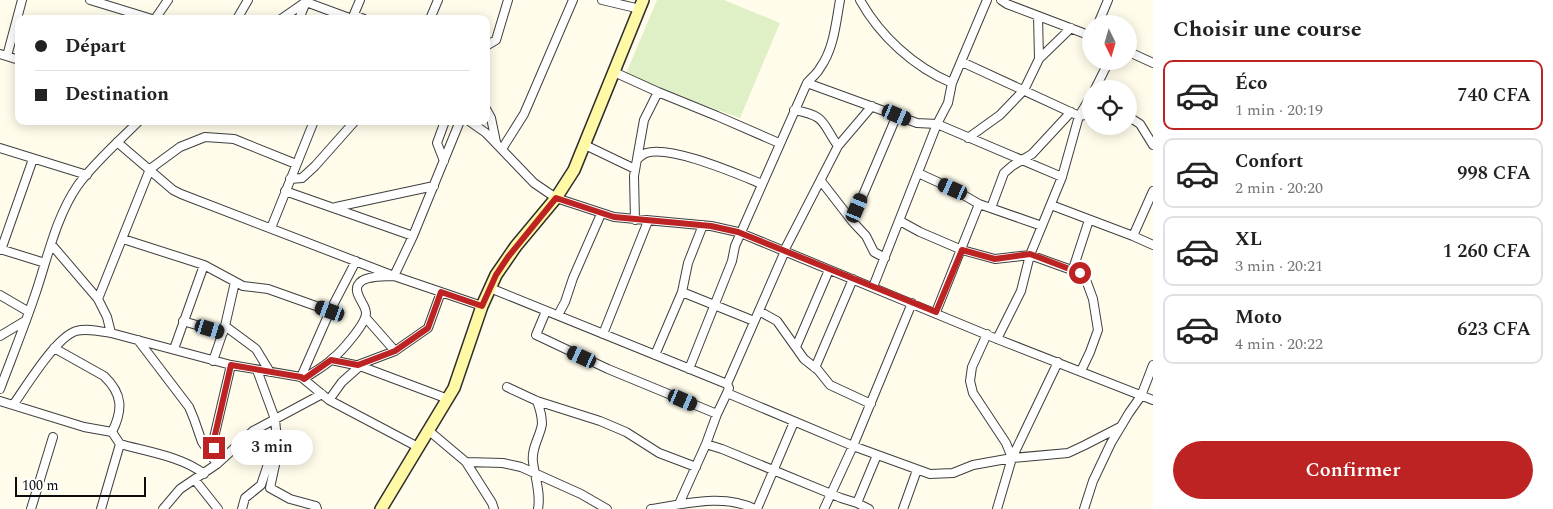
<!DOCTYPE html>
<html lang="fr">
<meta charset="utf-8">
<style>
body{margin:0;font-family:Spectral,serif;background:#f2f2f2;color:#222;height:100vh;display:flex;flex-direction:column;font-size:19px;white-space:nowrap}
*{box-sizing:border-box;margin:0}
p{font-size:16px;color:#767676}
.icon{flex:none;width:28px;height:28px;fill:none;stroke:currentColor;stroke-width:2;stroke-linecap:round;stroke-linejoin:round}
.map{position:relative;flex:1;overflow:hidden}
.side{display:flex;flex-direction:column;background:#fff;width:400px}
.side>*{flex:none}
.top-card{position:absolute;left:15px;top:15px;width:475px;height:110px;border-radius:10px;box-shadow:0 2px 12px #0003;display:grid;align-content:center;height:110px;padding:0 20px;background:#fff}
.needle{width:32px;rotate:175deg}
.buttons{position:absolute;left:1082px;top:15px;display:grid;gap:10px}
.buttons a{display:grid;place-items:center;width:55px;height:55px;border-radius:50%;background:#fff;box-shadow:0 2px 12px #0003;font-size:25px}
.scale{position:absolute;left:15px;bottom:12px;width:131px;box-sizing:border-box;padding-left:5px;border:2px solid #0c0c0c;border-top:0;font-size:14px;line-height:18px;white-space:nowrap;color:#0c0c0c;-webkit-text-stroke:4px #fff;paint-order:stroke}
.end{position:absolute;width:22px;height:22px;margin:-11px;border:6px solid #bd2322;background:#fff;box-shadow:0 0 0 2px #fff}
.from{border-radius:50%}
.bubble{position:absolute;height:35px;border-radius:18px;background:#fff;box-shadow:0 2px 12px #0003;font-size:16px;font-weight:600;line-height:35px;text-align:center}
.car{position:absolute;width:15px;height:30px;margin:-15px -8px;border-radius:6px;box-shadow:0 0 4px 1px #0007;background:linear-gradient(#222 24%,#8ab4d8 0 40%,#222 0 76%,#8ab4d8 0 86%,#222 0)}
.top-card b{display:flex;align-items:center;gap:18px;height:48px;font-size:19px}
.top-card b+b{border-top:1px solid #e0e0e0}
.top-card i{width:12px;height:12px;background:#222}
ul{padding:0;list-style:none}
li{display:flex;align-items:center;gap:15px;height:70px;margin:0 10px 8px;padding:0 10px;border:2px solid #e0e0e0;border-radius:10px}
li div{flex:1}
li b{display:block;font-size:19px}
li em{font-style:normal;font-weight:600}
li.selected{border-color:#bd2322}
li>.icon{width:45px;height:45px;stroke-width:1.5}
h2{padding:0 20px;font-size:22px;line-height:60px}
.button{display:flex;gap:10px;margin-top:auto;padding:10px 20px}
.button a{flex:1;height:58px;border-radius:30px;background:#bd2322;color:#fff;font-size:20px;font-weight:600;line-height:58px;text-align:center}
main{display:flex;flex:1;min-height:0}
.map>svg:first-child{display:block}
</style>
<main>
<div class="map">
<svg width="1153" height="509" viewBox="0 0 1153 509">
<rect width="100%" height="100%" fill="#fffceb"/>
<path fill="#e0f0c6" d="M657,0h67l56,23 -40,95 -115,-42z"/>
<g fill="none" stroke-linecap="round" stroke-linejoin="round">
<defs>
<path id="minor" d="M90,0l62,19
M602,0l38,9
M840,0c-4,22 -6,49 -20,68 -3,6 -9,10 -13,15l110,40 20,1 125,53
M860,0c20,36 54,67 92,83
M1001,0l6,4 84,32
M354,15l10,4
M1038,16l1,43
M155,19l13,-19
M237,19l11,-19
M281,19l26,-18
M299,19l7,-17 46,17
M352,19l8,-19
M430,19l8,-19
M1098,24l10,-24
M486,46l10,-6 12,-40
M1129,52l24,11
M0,54l19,6
M7,56l15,-56
M962,62l117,54 12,-2
M614,72l44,20 -14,28 -7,39
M1095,89l14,-28
M658,92l59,24 62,27
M486,109l5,9 5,24
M1129,117l11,7 13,21
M469,121l17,12 48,50 22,15 58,19 97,9 27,6 259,107 156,61
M968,138l32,-23 24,-25 15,-31 32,-31
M117,142l56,48 8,4 213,82 88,30
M585,145l50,24
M838,146l34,-40
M0,148l87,27
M502,149l22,-35 49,-114
M444,161l-7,-18 8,-22
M918,173l35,16 26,15 63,22
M290,179l12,-1 13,-12 40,-45
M821,181l31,40
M285,191l128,45
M1051,205l82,31 20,9
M336,207l98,-21
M991,208l13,-35 8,-7 20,-12 39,-42
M635,220l-1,-44 3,-17c3,-2 6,-5 9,-6 25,-8 91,21 116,31
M900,221l20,11 42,18 33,9 35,-4 50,18 6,7 7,19 5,31 -8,22 -9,19
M271,228l43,-107
M1133,236l20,-45
M123,239l81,26 39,21 25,3 62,22
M51,244l47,55 9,18 4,16 120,32 70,12 28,23 89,47
M0,249l45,14
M1,250l32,-91
M784,251l54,-105c-17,-24 -11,-30 -44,-36
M885,258l-11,-6 -8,-16 -14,-15 45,-106
M1073,269l16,-49
M873,287l64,-163 11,-21 4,-20 35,-83
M490,288l237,96 2,4 -2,5 -10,21 -11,30 -27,60
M682,292l72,29
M0,295l29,17
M98,299l52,-130 30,-22 25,-10 29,2 62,25
M546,311l-10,24 72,34 109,45
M759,311l18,10 27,38 14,11 12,15 41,19
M936,312l43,-108
M558,315l7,-13 8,-24 28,-64
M366,318l29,33
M183,321l40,12
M225,326l31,23 14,23
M603,334l45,-113
M987,334l-15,33 -2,14 3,12 33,50 6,15 -15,51
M0,336l25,-15
M997,339l24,-48 9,-36 32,-78 17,-61 12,-20
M138,340l51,67 5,12 8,23 15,22
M796,347l33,-77
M54,348l50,28c19,18 19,34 8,56
M174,349l30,-84
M655,355l27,-63 6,-29 15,-38
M331,360l29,6 88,33
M213,361l12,-35 10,-44
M358,365l37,-14 33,-23 13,-36
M815,368l38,-89
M689,369l43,-108 3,-15 72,-163
M257,370l18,49 3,32 -8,37 20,11 26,7 1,3
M301,377l29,-66 26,-50
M304,379c9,-7 20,-12 28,-20 9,-7 34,-35 34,-46 0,-9 -13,-19 -8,-28 5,-10 26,-8 36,-9l19,-40 47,-115
M727,384l58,-133
M507,387l30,14 63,20 26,11 33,21 37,14
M0,389c12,-32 25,-64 36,-97 12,-36 20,-75 42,-107 17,-23 40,-43 61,-64
M727,393l126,53 77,28 23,-1 20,-8 39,-7 46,-96
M329,400l13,-18 18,-16
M0,401l84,26 28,5 8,12c25,7 64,13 84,30
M537,401c3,8 5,15 5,23 -2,13 -11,24 -9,38 2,16 8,31 5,47
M13,405c13,-18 43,-68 63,-74 11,-3 23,0 35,2
M428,430l38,32 37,1 18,4 60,27 26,15
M706,444l16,5 119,49 16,5 12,6
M218,458l-4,-7 -1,-9 18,-77
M1012,458l56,-5 17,-8 35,-18
M466,462l26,41 2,6
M195,480l23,29
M857,503l20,-48
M31,509l22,-72
M101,509l19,-65
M163,509l17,-20 37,-25 36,-33 69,-37
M242,509l3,-11 16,-13 7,-21 9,-11
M651,509c34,-5 72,-16 104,0
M757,509l37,-87
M824,509l29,-63 59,-143
M903,509l14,-39
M1084,509l9,-28 18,-38 18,-30 12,-17 12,-31"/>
<path id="secondary" d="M381,509l73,-121 28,-82 14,-31 20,-29 40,-48 18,-28 69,-170"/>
</defs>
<use href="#minor" stroke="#3f3f3f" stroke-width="10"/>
<use href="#secondary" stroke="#2e2e2e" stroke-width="14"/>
<use href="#minor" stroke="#fff" stroke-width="8"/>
<use href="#secondary" stroke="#fff9a6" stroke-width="11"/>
</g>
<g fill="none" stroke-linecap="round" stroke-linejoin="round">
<path stroke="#bd2322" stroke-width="6" d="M214,448l1,-13 16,-70 70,12 3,2 27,-19 27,5 37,-14 33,-23 13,-36 41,14 14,-31 12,-18 48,-59 58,19 97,9 27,6 198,80 26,-62 33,9 35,-5 50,19"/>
</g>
</svg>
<div class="buttons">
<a><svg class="needle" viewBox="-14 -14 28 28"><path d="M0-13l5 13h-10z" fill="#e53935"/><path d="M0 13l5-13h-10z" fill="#767676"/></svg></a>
<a><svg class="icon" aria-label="locate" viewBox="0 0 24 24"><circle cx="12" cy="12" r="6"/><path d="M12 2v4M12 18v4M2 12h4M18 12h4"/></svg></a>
</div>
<div class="scale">100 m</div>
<i class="end from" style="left:1080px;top:273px"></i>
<i class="end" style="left:214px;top:448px"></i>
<div class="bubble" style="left:231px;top:430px;width:82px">3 min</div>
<i class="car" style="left:897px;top:115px;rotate:113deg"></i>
<i class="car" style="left:953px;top:189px;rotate:294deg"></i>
<i class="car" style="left:857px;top:208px;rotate:23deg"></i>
<i class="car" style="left:330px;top:311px;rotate:290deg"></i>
<i class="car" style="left:210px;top:329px;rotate:107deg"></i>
<i class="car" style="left:582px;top:357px;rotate:295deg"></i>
<i class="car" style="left:683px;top:400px;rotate:113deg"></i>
<div class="top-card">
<b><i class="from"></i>Départ</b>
<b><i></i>Destination</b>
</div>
</div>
<section class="side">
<h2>Choisir une course</h2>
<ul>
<li class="selected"><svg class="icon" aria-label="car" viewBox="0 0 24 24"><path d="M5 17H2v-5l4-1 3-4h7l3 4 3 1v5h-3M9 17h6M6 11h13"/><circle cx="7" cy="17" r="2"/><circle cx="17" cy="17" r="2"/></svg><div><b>Éco</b><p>1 min · 20:19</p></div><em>740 CFA</em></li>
<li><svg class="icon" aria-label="car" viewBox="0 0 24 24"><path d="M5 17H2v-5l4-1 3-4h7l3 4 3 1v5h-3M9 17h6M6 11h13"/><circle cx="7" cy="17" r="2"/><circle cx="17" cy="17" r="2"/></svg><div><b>Confort</b><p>2 min · 20:20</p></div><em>998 CFA</em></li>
<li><svg class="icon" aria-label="car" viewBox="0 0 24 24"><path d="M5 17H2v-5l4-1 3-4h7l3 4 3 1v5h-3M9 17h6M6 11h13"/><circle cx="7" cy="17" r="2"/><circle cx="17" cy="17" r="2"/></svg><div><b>XL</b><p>3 min · 20:21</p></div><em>1 260 CFA</em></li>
<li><svg class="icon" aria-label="car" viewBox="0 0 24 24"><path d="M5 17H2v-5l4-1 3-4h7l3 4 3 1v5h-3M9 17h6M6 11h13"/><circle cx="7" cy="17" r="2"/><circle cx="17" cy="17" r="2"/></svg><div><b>Moto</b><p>4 min · 20:22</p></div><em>623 CFA</em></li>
</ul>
<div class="button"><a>Confirmer</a></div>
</section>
</main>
